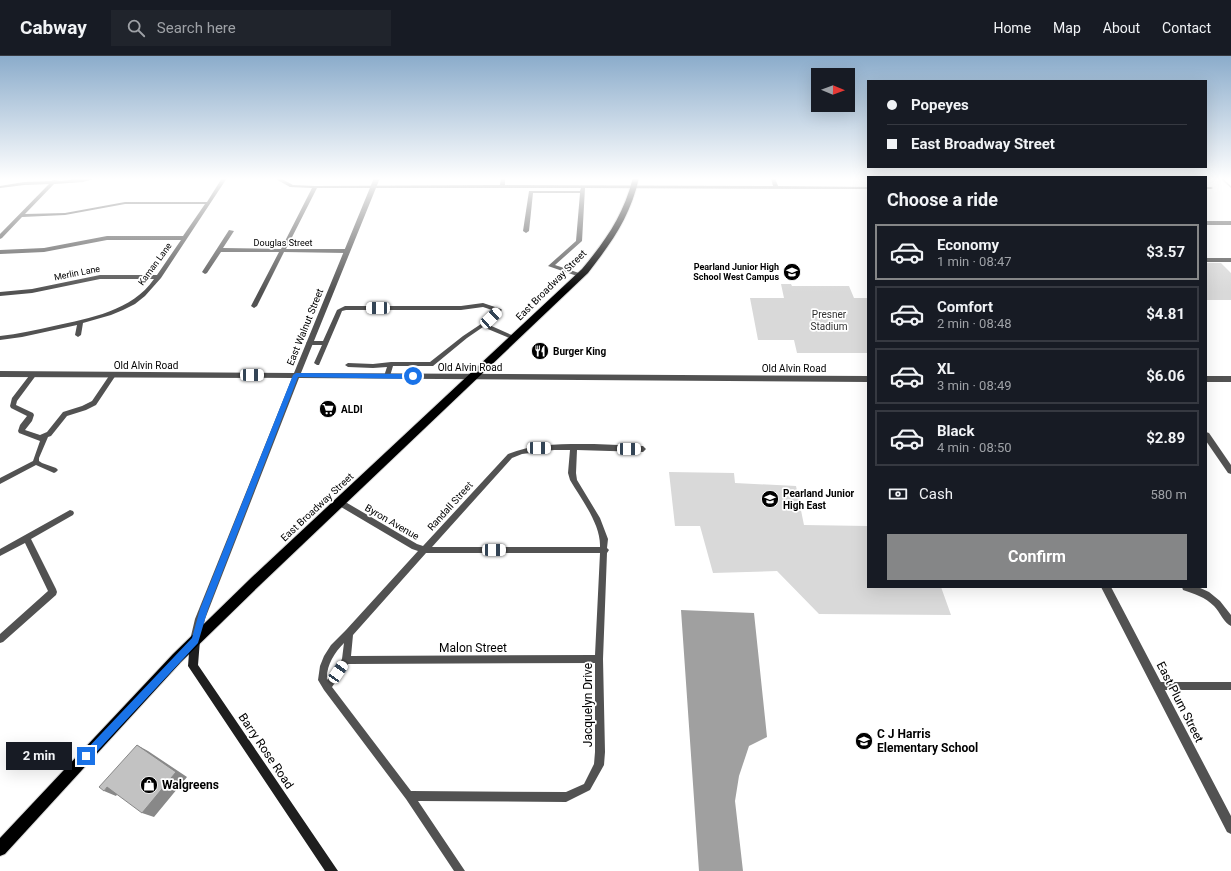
<!DOCTYPE html>
<meta charset="utf-8">
<style>
body{margin:0;font-family:Roboto,sans-serif;background:#20242c;color:#f1f3f6;height:100vh;display:flex;flex-direction:column;font-size:15px;white-space:nowrap}
*{box-sizing:border-box;margin:0}
p{font-size:13px;color:#9ea1a6}
.icon{flex:none;width:22px;height:22px;fill:none;stroke:currentColor;stroke-width:2;stroke-linecap:round;stroke-linejoin:round}
.map{position:relative;flex:1;overflow:hidden}
.panel{position:absolute;left:867px;top:120px;width:340px;height:412px;display:flex;flex-direction:column;background:#171b24;border-radius:0px;box-shadow:0 4px 16px #0002}
.panel>*{flex:none}
.top-card{position:absolute;left:867px;top:24px;width:340px;height:88px;border-radius:0px;box-shadow:0 4px 16px #0002;display:grid;align-content:center;height:88px;padding:0 20px;background:#171b24}
.needle{width:26px;rotate:91deg}
.buttons{position:absolute;left:811px;top:12px;display:grid;gap:8px}
.buttons a{display:grid;place-items:center;width:44px;height:44px;border-radius:0px;background:#171b24;box-shadow:0 4px 16px #0002;font-size:20px}
.end{position:absolute;width:18px;height:18px;margin:-9px;border:5px solid #1a73e8;background:#fff;box-shadow:0 0 0 2px #fff}
.from{border-radius:50%}
.bubble{position:absolute;height:28px;border-radius:0px;background:#171b24;box-shadow:0 4px 16px #0002;font-size:13px;font-weight:700;line-height:28px;text-align:center}
.car{position:absolute;width:12px;height:24px;margin:-12px -6px;border-radius:5px;box-shadow:0 0 3px 1px #0007;background:linear-gradient(#fff 24%,#345 0 40%,#fff 0 76%,#345 0 86%,#fff 0)}
.top-card b{display:flex;align-items:center;gap:14px;height:38px;font-size:15px}
.top-card b+b{border-top:1px solid #363941}
.top-card i{width:10px;height:10px;background:#f1f3f6}
ul{padding:0;list-style:none}
li{display:flex;align-items:center;gap:12px;height:56px;margin:0 8px 6px;padding:0 12px;border:2px solid #363941;border-radius:0px}
li div{flex:1}
li b{display:block;font-size:15px}
li em{font-style:normal;font-weight:700}
li.current{border-color:#858687}
li>.icon{width:36px;height:36px;stroke-width:1.5}
h2{padding:0 20px;font-size:18px;line-height:48px}
.pay{display:flex;align-items:center;gap:10px;height:44px;padding:0 20px;font-size:15px}
.pay p{margin-inline-start:auto}
.action{display:flex;gap:8px;margin-top:auto;padding:8px 20px}
.action a{flex:1;height:46px;border-radius:0px;background:#858687;color:#fff;font-size:16px;font-weight:700;line-height:46px;text-align:center}
header{display:flex;align-items:center;gap:24px;box-sizing:border-box;height:56px;padding:0 20px;background:#171b24;border-bottom:1px solid #363941}
header strong{font-size:19px}
nav{display:flex;gap:22px;margin-inline-start:auto;font-size:14px}
.search{width:280px;height:36px;background:#20242c;display:flex;align-items:center;gap:10px;box-sizing:border-box;padding:0 14px;border-radius:0px;color:#9ea1a6;font-size:15px}
.map>svg:first-child{display:block}
</style>
<header>
<strong>Cabway</strong>
<div class="search"><svg class="icon" aria-label="search" viewBox="0 0 24 24"><circle cx="10" cy="10" r="6"/><path d="M15 15l6 6"/></svg>Search here</div>
<nav><a>Home</a><a>Map</a><a>About</a><a>Contact</a></nav>
</header>
<div class="map">
<svg width="1231" height="815" viewBox="0 0 1231 815">
<rect width="100%" height="100%" fill="#fff"/>
<path fill="#d9d9d9" d="M1206,207h15l10,10v27h-25z
M781,228h10l1,2h57l5,12h14v55h-71l-3,-13h-36l-8,-42h34z
M669,416l65,1 1,10 61,3 8,39 64,1v61h73l10,28 -132,-1 -42,-43 -64,2 -13,-47h-25z"/>
<path fill="#a0a0a0" d="M681,554l73,3 13,124 -18,9 -10,30 -4,25 8,70h-44z"/>
<g fill="none" stroke-linecap="round" stroke-linejoin="round">
<path stroke="#a0a0a0" stroke-width="1.5" d="M1221,122l10,9"/>
<defs>
<path id="primary" d="M633,122h6c-9,39 -27,64 -51,95l-329,313 -78,76 -176,192 -5,2v-18l173,-184 78,-76 331,-309c24,-29 41,-53 51,-91z"/>
</defs>
<use href="#primary" stroke="#dbdbdb" stroke-width="2"/>
<path fill="#525252" fill-rule="evenodd" d="M86,122h11l-14,4 -29,2 -29,30 40,-1 60,-11h82l15,-24h5l-66,100 -16,18 -10,8 -12,6 -12,5 -28,8 -2,12 -3,2 -3,-2 2,-10 -55,12 -22,3v-4c18,-2 36,-6 54,-10 36,-8 78,-15 100,-47h-54l-68,14 -32,3v-4l32,-3 68,-14h57l24,-35h-74l-63,12 -44,2v-4l44,-2 63,-12h76l22,-32h-80l-60,11 -43,2 -20,21 -2,1v-5l49,-50 -25,1 -24,3v-2l24,-4 27,-1 3,-1 6,1z
M274,122h6l13,7 22,1 185,-1 1,-7h4v7l268,1 -2,-8h4l3,8 90,1v2l-283,-1 -3,53 -27,24 27,9 1,1 -3,2 -32,-11 28,-25 4,-48h-47l-4,38 -3,2 -3,-2 6,-40h51l1,-3h-264l-31,61h61l3,2 -3,2 -63,-1 -27,54 -3,2 -3,-2 28,-54h-58l-14,21 -2,1 -3,-2 27,-42 5,1 -11,17 58,1 31,-61 -22,-1z
M1206,131h5l2,1 -2,1h-5z
M1206,165h25v4h-25z
M1206,202h25v4h-25z
M483,247l18,6 1,1 -15,14 29,13 1,1 -1,1h-4l-29,-12 -16,11 -34,28h-40l-3,10 -3,2 -3,-2 3,-9 -14,1 -25,-1 -3,-2 3,-2 25,1 18,-2h39l33,-26 18,-12 14,-13 -12,-4 -22,3h-115l-4,1 -2,5 -21,49h-2l-3,-2 8,-18h-13l-3,-2 3,-2h14l14,-31 8,-4h116z
M32,316h2l3,2 -20,27 -1,4 17,8 1,2 -2,6 -7,9 15,5 7,-3 16,-20 19,-6 10,-5 19,-28h2l3,2 -20,30 -10,5 -19,6 -16,20 -3,1 -9,21v3l3,2 14,5 2,2 -2,2 -2,1 -18,-8 -36,19v-6l33,-17 7,-20 -21,-8 -1,-2 2,-6 7,-9 -16,-8 -1,-2 2,-8z
M594,388l49,2 3,3 -3,3 -66,-2 -1,23 1,7 23,38 8,21 -1,9 2,2 -2,3 -4,106 2,93 -1,13 -14,25 -24,12 -148,-1 47,70h-11l-48,-72 -82,-109 -6,-10 2,-14 4,-10 7,-11 15,-15 72,-79 -6,-2 -76,-45 -1,-2 1,-2 3,-1 3,1 75,44 6,2 85,-92c27,-11 56,-10 86,-10zM554,394h16l-2,23 2,7c11,19 31,44 30,67h-168l80,-89 10,-4zM426,497h174l-5,102 -244,1 2,-21zM344,587l-2,16 -15,21c-1,-14 7,-27 17,-37zM595,607v89l-1,12 -10,20 -18,8 -155,-1 -79,-104 16,-23z
M70,454l3,1 1,2 -1,2 -42,24 25,50 1,3 -1,3 -53,47 -3,1v-9l48,-43 -23,-48 -25,13v-7z
M1182,531h16l11,5 11,9 11,14v11c-7,-3 -11,-14 -17,-20 -9,-9 -19,-12 -31,-16z
M1157,626h74v8h-74l-3,-1 -1,-3 1,-3z"/>
<path fill="#525252" fill-rule="evenodd" d="M374,122h6l-79,195 567,3v6l-569,-4 -94,241 -5,21 -2,3 -3,2 -3,-2 -2,-3 5,-21 97,-241 -292,-1v-6l294,2z
M1206,320h25v6h-25z
M1206,376l3,1 22,32v9l-3,-1 -22,-32z
M1101,531h10l120,229v18l-4,-2z"/>
<path fill="#1f1f1f" fill-rule="evenodd" d="M195,579l3,2 2,3 -2,25 140,206h-13l-135,-202 -2,-3 2,-26 2,-3z"/>
<use href="#primary" fill="#000" fill-rule="evenodd"/>
</g>
<path fill="#888" d="M137,689l11,6 39,26 -33,40 -12,-4z
M107,731l12,5 -3,4 -12,-5z"/>
<path fill="#c2c2c2" stroke="#888" d="M137,689l39,27 -34,41 -35,-26 -3,4 -5,-4z"/>
<linearGradient id="sky" x2="0" y2="1"><stop stop-color="#8baccb"/><stop offset="0.52" stop-color="#fff"/><stop offset="1" stop-color="#fff" stop-opacity="0"/></linearGradient>
<rect width="1231" height="236" fill="url(#sky)"/>
<path fill="#1a73e8" d="M296,317l117,1 3,2 -3,3 -115,-2 -90,232 -10,34 -109,117h-6v-7l109,-115 8,-29 93,-234z"/>
<defs>
<symbol id="school-disc" viewBox="-11 -11 22 22"><circle r="9.5" fill="#000" stroke="#fff"/><path d="M0-5L7-2L0 1L-7-2ZM-4 1L0 2.5L4 1V4Q0 6-4 4Z" fill="#fff"/></symbol>
<symbol id="restaurant-disc" viewBox="-11 -11 22 22"><circle r="9.5" fill="#000" stroke="#fff"/><path d="M-5-6h1v4h1v-4h1v4h1v-4h1v5L-1.5 .5V6h-2V.5L-5-1ZM5-6V6H3V1.5H1.5Q1.5-4 5-6Z" fill="#fff"/></symbol>
<symbol id="supermarket-disc" viewBox="-11 -11 22 22"><circle r="9.5" fill="#000" stroke="#fff"/><path d="M-6-5.5h2.5l.6 2H6L4.5 2H-2.5L-4.4-4H-6ZM-1.5 3.2a1.3 1.3 0 1 0 .1 0ZM3 3.2a1.3 1.3 0 1 0 .1 0Z" fill="#fff"/></symbol>
<symbol id="shop-disc" viewBox="-11 -11 22 22"><circle r="9.5" fill="#000" stroke="#fff"/><path d="M-5-2.5h2.3a2.7 3.5 0 0 1 5.4 0H5L5.5 6h-11ZM-1.5-2.5h3a1.5 2.3 0 0 0-3 0Z" fill="#fff"/></symbol>
</defs>
<g fill-rule="evenodd">
<use href="#school-disc" x="782" y="206" width="20" height="20"/>
<use href="#restaurant-disc" x="530" y="285" width="20" height="20"/>
<use href="#supermarket-disc" x="318" y="343" width="20" height="20"/>
<use href="#school-disc" x="760" y="433" width="20" height="20"/>
<use href="#school-disc" x="854" y="675" width="20" height="20"/>
<use href="#shop-disc" x="139" y="719" width="20" height="20"/>
</g>
<g text-anchor="middle" dominant-baseline="central" stroke-width="3.5" stroke-linejoin="round" paint-order="stroke">
<g font-size="9" fill="#000" stroke="#fff">
<text x="283" y="187">Douglas Street</text>
<text transform="translate(155 208) rotate(-54)">Kaman Lane</text>
<text transform="translate(77 217) rotate(-11)">Merlin Lane</text>
</g>
<g font-size="9" font-weight="bold" fill="#000" stroke="#fff" text-anchor="end">
<text x="779" y="211">Pearland Junior High<tspan x="779" dy="10">School West Campus</tspan></text>
</g>
<g font-size="10" fill="#000" stroke="#fff">
<text transform="translate(551 229) rotate(-45)">East Broadway Street</text>
<text transform="translate(305 271) rotate(-68)">East Walnut Street</text>
<text x="146" y="309">Old Alvin Road</text>
<text x="470" y="311">Old Alvin Road</text>
<text x="794" y="312">Old Alvin Road</text>
<text transform="translate(450 450) rotate(-48)">Randall Street</text>
<text transform="translate(317 451) rotate(-43)">East Broadway Street</text>
<text transform="translate(392 466) rotate(30)">Byron Avenue</text>
</g>
<g font-size="10" fill="#303030" stroke="#fff">
<text x="829" y="258">Presner<tspan x="829" dy="12">Stadium</tspan></text>
</g>
<g font-size="10" font-weight="bold" fill="#000" stroke="#fff" text-anchor="start">
<text x="553" y="295">Burger King</text>
<text x="341" y="353">ALDI</text>
<text x="783" y="437">Pearland Junior<tspan x="783" dy="12">High East</tspan></text>
</g>
<g font-size="12" fill="#000" stroke="#fff">
<text x="473" y="592">Malon Street</text>
<text transform="translate(1180 646) rotate(63)">East Plum Street</text>
<text transform="translate(588 649) rotate(-90)">Jacquelyn Drive</text>
<text transform="translate(266 695) rotate(56)">Barry Rose Road</text>
</g>
<g font-size="12" font-weight="bold" fill="#000" stroke="#fff" text-anchor="start">
<text x="877" y="678">C J Harris<tspan x="877" dy="14">Elementary School</tspan></text>
<text x="162" y="729">Walgreens</text>
</g>
</g>
</svg>
<div class="buttons">
<a><svg class="needle" viewBox="-14 -14 28 28"><path d="M0-13l5 13h-10z" fill="#e53935"/><path d="M0 13l5-13h-10z" fill="#9ea1a6"/></svg></a>
</div>
<i class="end from" style="left:413px;top:320px"></i>
<i class="end" style="left:86px;top:700px"></i>
<div class="bubble" style="left:6px;top:686px;width:66px">2 min</div>
<i class="car" style="left:378px;top:252px;rotate:270deg"></i>
<i class="car" style="left:491px;top:262px;rotate:47deg"></i>
<i class="car" style="left:252px;top:319px;rotate:90deg"></i>
<i class="car" style="left:539px;top:392px;rotate:90deg"></i>
<i class="car" style="left:629px;top:393px;rotate:90deg"></i>
<i class="car" style="left:494px;top:494px;rotate:90deg"></i>
<i class="car" style="left:338px;top:616px;rotate:34deg"></i>
<div class="top-card">
<b><i class="from"></i>Popeyes</b>
<b><i></i>East Broadway Street</b>
</div>
<section class="panel">
<h2>Choose a ride</h2>
<ul>
<li class="current"><svg class="icon" aria-label="car" viewBox="0 0 24 24"><path d="M5 17H2v-5l4-1 3-4h7l3 4 3 1v5h-3M9 17h6M6 11h13"/><circle cx="7" cy="17" r="2"/><circle cx="17" cy="17" r="2"/></svg><div><b>Economy</b><p>1 min · 08:47</p></div><em>$3.57</em></li>
<li><svg class="icon" aria-label="car" viewBox="0 0 24 24"><path d="M5 17H2v-5l4-1 3-4h7l3 4 3 1v5h-3M9 17h6M6 11h13"/><circle cx="7" cy="17" r="2"/><circle cx="17" cy="17" r="2"/></svg><div><b>Comfort</b><p>2 min · 08:48</p></div><em>$4.81</em></li>
<li><svg class="icon" aria-label="car" viewBox="0 0 24 24"><path d="M5 17H2v-5l4-1 3-4h7l3 4 3 1v5h-3M9 17h6M6 11h13"/><circle cx="7" cy="17" r="2"/><circle cx="17" cy="17" r="2"/></svg><div><b>XL</b><p>3 min · 08:49</p></div><em>$6.06</em></li>
<li><svg class="icon" aria-label="car" viewBox="0 0 24 24"><path d="M5 17H2v-5l4-1 3-4h7l3 4 3 1v5h-3M9 17h6M6 11h13"/><circle cx="7" cy="17" r="2"/><circle cx="17" cy="17" r="2"/></svg><div><b>Black</b><p>4 min · 08:50</p></div><em>$2.89</em></li>
</ul>
<div class="pay"><svg class="icon" aria-label="cash" viewBox="0 0 24 24"><path d="M3 7h18v10H3z"/><circle cx="12" cy="12" r="2"/></svg>Cash<p>580 m</p></div>
<div class="action"><a>Confirm</a></div>
</section>
</div>
